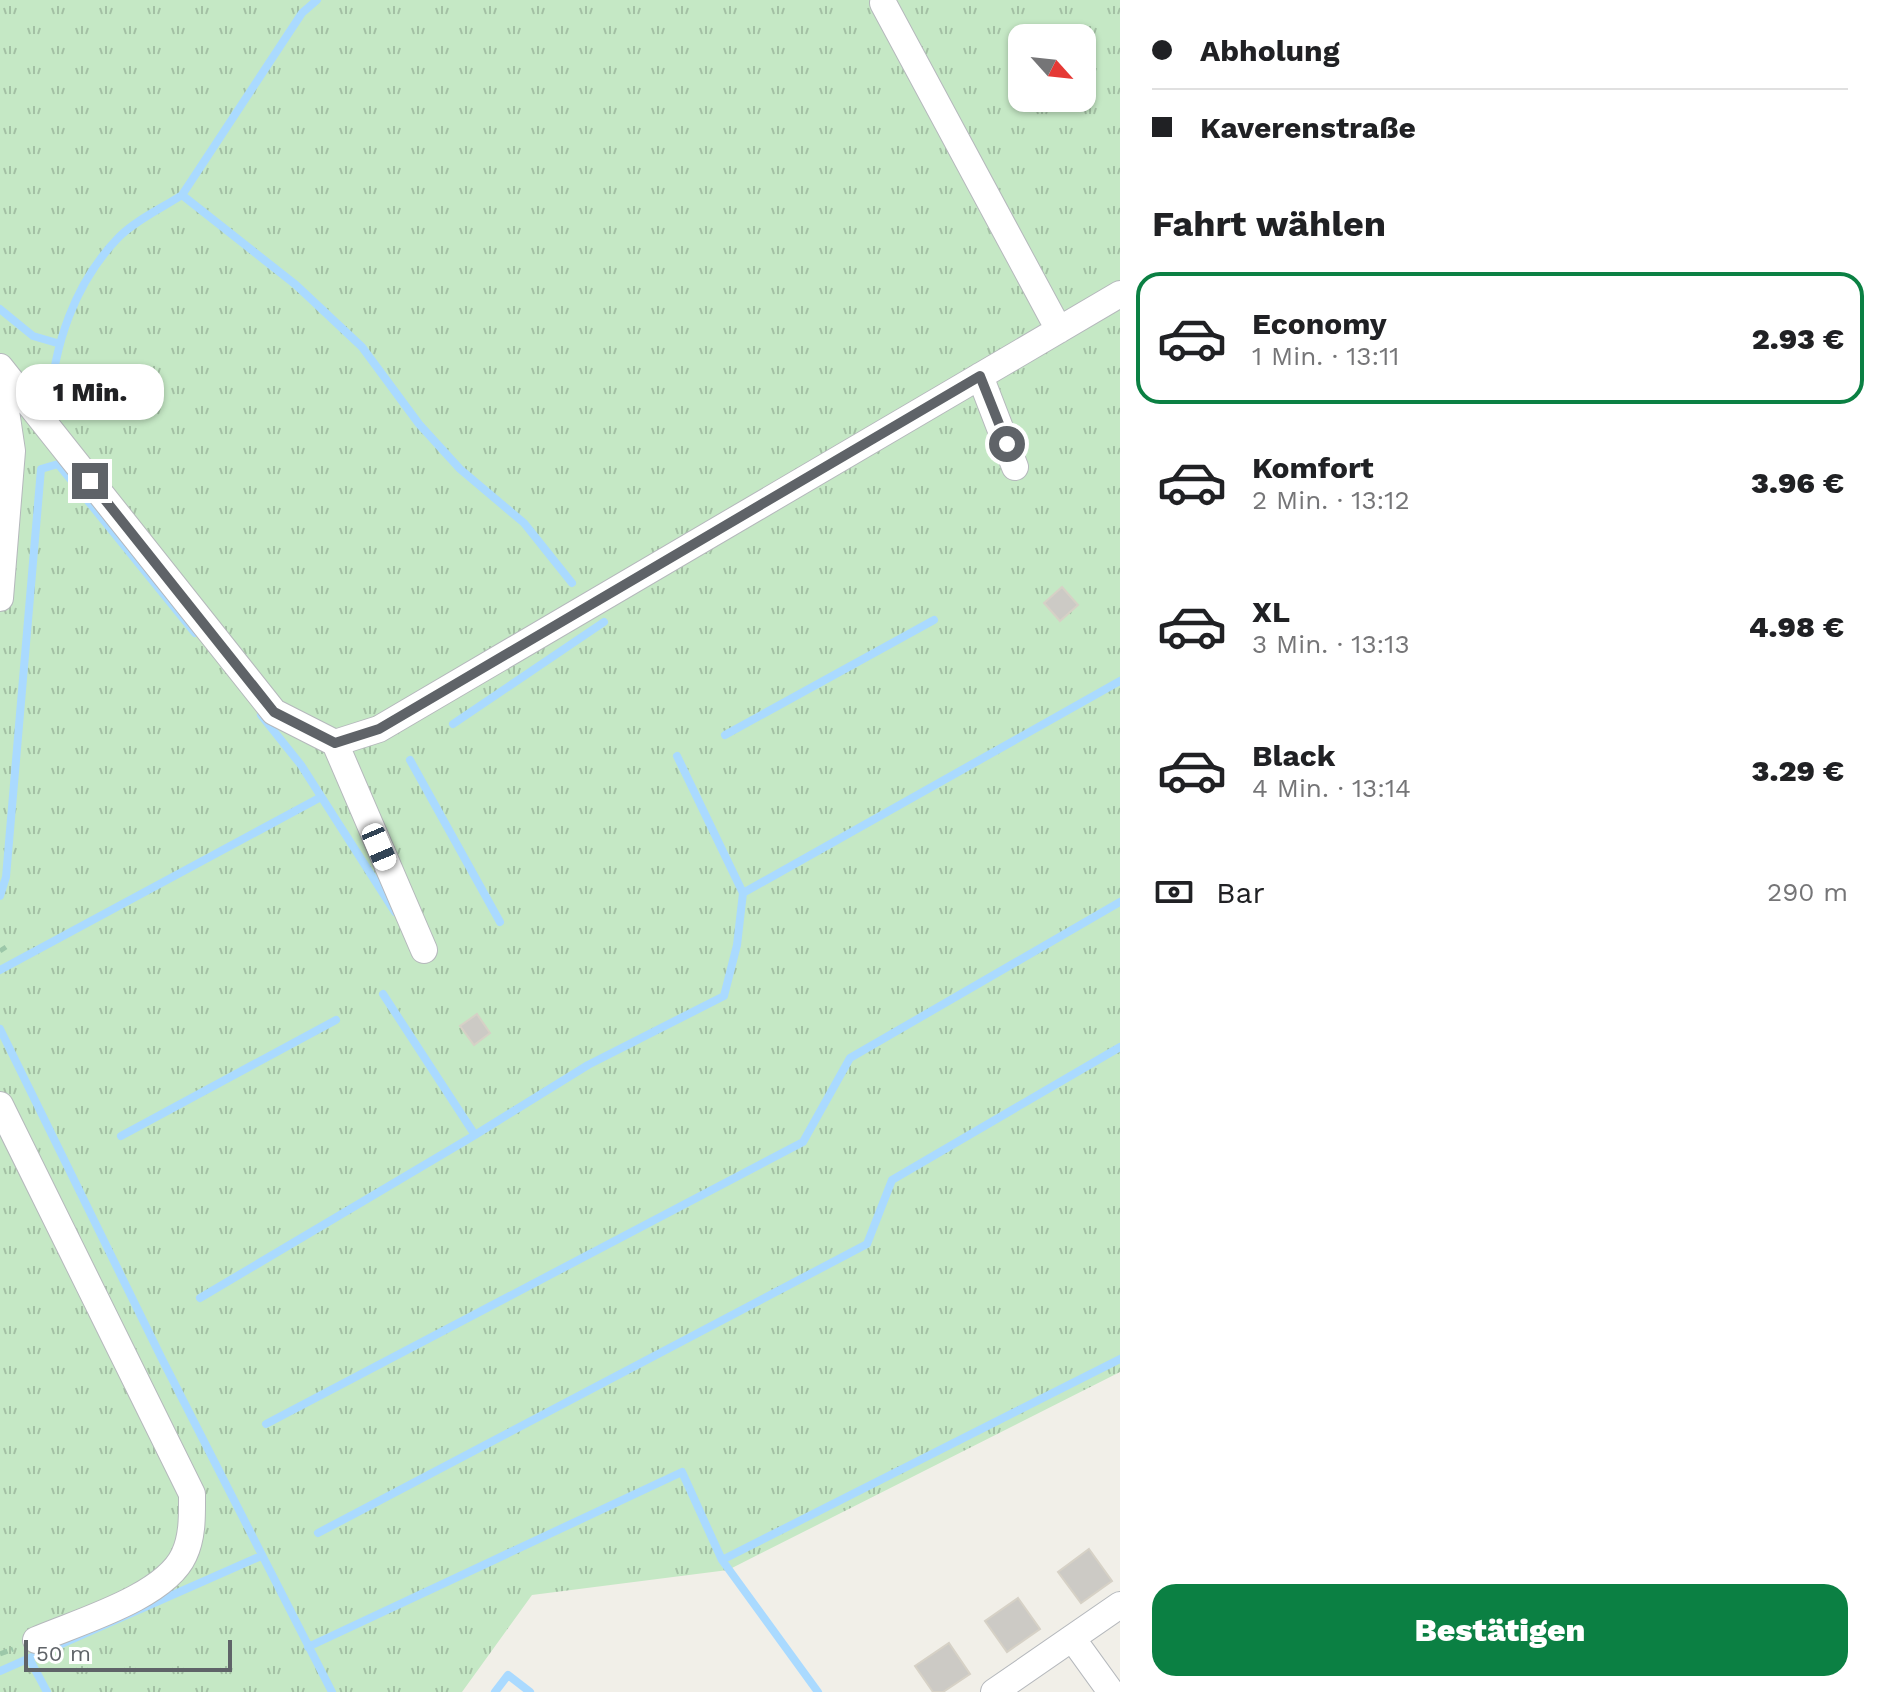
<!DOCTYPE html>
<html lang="de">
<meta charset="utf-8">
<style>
body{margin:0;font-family:"Work Sans",sans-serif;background:#f2f2f2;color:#202124;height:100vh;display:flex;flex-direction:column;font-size:30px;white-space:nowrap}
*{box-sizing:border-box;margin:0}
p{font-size:26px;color:#757577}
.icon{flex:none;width:44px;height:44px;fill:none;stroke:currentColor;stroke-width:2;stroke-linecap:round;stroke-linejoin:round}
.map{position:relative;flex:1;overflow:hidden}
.sheet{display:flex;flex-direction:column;background:#fff;width:760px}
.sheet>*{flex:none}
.banner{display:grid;align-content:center;height:176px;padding:0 32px;background:#fff}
.needle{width:52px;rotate:117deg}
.tools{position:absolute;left:1008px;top:24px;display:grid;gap:16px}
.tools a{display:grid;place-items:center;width:88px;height:88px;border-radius:16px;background:#fff;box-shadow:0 2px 6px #0004;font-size:40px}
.scale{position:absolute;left:24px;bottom:20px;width:208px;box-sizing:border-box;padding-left:8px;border:4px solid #5f6368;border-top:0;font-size:22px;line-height:28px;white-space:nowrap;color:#5f6368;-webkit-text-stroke:6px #fff;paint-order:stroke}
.end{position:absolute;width:36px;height:36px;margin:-18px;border:10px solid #5f6368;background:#fff;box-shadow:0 0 0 4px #fff}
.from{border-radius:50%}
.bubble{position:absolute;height:56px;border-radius:24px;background:#fff;box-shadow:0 2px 6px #0004;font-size:26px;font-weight:800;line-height:56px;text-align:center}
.car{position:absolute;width:24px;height:48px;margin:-24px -12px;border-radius:10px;box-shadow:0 0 6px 2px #0007;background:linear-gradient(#fff 24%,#345 0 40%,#fff 0 76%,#345 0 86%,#fff 0)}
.banner b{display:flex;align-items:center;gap:28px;height:76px;font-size:30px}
.banner b+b{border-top:2px solid #e0e0e0}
.banner i{width:20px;height:20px;background:#202124}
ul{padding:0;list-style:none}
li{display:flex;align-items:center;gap:24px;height:132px;margin:0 16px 12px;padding:0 16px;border:4px solid transparent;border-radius:24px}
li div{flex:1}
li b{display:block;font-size:30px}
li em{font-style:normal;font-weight:800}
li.active{border-color:#0b8043}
li>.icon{width:72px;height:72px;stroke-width:1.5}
h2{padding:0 32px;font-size:36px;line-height:96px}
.pay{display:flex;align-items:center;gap:20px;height:88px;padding:0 32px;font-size:30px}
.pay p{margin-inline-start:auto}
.action{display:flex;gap:16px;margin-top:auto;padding:16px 32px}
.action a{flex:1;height:92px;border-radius:24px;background:#0b8043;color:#fff;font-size:32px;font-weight:800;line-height:92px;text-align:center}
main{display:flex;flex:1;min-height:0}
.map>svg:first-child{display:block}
</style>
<main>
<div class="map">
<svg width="1120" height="1692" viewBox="0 0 1120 1692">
<defs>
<pattern id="grass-tufts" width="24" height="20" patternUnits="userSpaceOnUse" patternTransform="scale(2)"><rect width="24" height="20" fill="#c5e8c5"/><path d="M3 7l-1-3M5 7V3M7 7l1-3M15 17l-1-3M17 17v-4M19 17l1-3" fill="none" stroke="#a3c0a4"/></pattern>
</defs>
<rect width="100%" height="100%" fill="#f1efe8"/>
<path fill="url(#grass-tufts)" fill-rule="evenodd" d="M0,0h1120v1372l-392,198 -196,25 -70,97h-462zM1022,38h60v60h-60z"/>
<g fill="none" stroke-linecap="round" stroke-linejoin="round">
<path stroke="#aadaff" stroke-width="8" d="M182,195l120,-182 15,-13
M0,309l33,27 24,7
M50,408c3,-62 25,-126 69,-171 17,-17 43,-29 63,-42l114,90 66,62 57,77 41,45 64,54 48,60
M261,715l40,50 94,147
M453,724l151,-102
M725,735l209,-115
M677,756l66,137
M410,760l90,162
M0,896l6,-19 35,-408 17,-5 137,169
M0,970l321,-173
M383,994l92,141 113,-70 136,-69 13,-51 6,-52 377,-212
M0,1029l162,330 170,333
M121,1136l215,-116
M200,1298l275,-163
M266,1424l537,-282 47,-84 270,-156
M318,1533l549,-289 25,-64 228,-133
M722,1560l398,-201
M308,1647l374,-175 40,88 96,132
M30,1660l17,32
M0,1671l261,-115
M495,1692l13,-17 22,17"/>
</g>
<path fill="#cccac5" stroke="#d6d1c6" stroke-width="2" d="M1062,587l16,18 -18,16 -16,-18z
M477,1014l13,19 -16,12 -14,-19z
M1089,1549l23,32 -31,22 -23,-31z
M1018,1598l22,31 -33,23 -22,-31z
M949,1643l21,31 -27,18h-10l-18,-26z"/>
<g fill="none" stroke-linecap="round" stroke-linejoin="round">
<defs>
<path id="minor" d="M883,3l176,327
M0,367l274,345 61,31 44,-14 741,-435
M0,371l12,80 -12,147
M980,376l35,91
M335,743l89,207
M0,1105l192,389c0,20 1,42 -8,61 -19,42 -106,67 -148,85
M1072,1638l39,54
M994,1692l126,-87"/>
</defs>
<use href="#minor" stroke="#b5b8bc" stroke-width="28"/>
<path stroke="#9cc7a9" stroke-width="5" stroke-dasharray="8 4" stroke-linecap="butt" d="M0,951l6,-4
M0,1654l13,-5"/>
<use href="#minor" stroke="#fff" stroke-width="26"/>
</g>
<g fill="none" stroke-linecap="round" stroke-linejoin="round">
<path stroke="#5f6368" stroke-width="10" d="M90,481l184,231 61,31 44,-14 601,-353 27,68"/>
</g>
</svg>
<div class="tools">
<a><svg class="needle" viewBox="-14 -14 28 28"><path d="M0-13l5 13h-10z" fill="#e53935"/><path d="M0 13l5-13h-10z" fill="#757577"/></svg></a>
</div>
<div class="scale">50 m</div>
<i class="end from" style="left:1007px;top:444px"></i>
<i class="end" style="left:90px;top:481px"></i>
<div class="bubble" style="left:16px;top:364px;width:148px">1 Min.</div>
<i class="car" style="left:379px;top:847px;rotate:157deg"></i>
</div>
<section class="sheet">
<div class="banner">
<b><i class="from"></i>Abholung</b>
<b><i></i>Kaverenstraße</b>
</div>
<h2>Fahrt wählen</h2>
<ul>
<li class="active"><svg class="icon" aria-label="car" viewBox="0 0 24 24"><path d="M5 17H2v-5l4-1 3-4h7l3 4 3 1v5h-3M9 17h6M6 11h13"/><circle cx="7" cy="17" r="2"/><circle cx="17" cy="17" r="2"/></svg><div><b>Economy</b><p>1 Min. · 13:11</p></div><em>2.93 €</em></li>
<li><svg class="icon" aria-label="car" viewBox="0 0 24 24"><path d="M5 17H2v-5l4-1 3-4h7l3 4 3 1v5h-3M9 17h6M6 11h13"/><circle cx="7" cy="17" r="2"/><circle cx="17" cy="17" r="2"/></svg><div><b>Komfort</b><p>2 Min. · 13:12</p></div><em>3.96 €</em></li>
<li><svg class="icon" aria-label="car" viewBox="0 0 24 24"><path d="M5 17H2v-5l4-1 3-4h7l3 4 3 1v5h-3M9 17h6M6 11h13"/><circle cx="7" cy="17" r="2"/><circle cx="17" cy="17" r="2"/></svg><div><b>XL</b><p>3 Min. · 13:13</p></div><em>4.98 €</em></li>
<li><svg class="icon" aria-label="car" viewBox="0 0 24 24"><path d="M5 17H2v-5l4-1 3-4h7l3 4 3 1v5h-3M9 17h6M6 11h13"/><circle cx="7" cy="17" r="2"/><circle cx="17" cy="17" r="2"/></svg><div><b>Black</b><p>4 Min. · 13:14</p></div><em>3.29 €</em></li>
</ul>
<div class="pay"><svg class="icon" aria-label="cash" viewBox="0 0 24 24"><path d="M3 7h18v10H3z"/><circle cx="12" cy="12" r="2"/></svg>Bar<p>290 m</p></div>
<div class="action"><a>Bestätigen</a></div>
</section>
</main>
